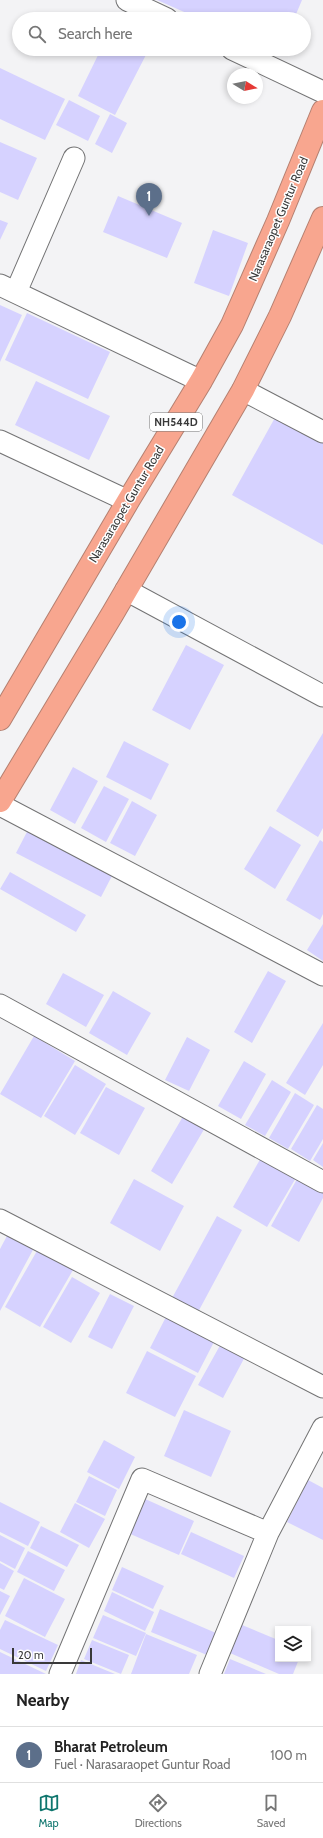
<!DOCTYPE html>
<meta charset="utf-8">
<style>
body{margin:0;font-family:Cabin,sans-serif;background:#f2f2f2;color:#222}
.controls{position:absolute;right:12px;bottom:12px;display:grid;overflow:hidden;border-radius:0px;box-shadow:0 2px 6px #0003}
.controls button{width:36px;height:36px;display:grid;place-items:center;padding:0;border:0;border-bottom:1px solid #e0e0e0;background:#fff;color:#222;font:20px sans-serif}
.compass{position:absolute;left:227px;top:68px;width:36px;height:36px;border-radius:50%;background:#fff;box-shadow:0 2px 6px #0003;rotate:100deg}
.scale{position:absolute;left:12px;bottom:10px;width:80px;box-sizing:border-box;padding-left:4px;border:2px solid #393939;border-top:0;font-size:11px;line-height:14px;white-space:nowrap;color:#393939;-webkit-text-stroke:3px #fff;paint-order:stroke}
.you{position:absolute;left:179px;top:622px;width:14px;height:14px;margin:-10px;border:3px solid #fff;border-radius:50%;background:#1a73e8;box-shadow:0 0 0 6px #1a73e833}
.badge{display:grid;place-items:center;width:26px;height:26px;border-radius:50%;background:#0f766e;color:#fff;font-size:13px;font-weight:700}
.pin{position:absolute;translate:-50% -33px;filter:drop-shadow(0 1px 2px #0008)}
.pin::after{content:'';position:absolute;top:21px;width:14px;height:12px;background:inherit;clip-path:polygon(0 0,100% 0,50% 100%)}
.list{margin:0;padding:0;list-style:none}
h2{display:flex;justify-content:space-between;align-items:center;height:52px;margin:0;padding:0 16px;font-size:17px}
h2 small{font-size:13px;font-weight:400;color:#767676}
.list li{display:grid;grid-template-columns:26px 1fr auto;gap:12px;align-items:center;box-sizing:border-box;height:56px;padding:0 16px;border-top:1px solid #e0e0e0}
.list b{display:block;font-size:15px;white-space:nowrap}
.list p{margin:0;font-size:13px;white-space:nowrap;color:#767676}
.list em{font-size:13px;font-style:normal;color:#767676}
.icon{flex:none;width:22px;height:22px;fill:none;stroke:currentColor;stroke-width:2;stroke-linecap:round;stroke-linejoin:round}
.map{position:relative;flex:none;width:323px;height:1674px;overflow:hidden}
.search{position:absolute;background:#fff;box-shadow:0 2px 6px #0003;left:12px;right:12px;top:12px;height:44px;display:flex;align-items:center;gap:10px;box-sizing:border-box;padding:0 14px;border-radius:22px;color:#767676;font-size:15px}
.sheet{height:108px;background:#fff}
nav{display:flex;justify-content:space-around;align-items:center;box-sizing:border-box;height:56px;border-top:1px solid #e0e0e0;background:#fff;font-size:11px;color:#767676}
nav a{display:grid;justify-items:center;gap:2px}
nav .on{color:#0f766e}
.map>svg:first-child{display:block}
.building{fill:#d6d2ff}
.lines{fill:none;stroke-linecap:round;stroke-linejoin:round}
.street-casing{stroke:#737374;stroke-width:23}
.highway-casing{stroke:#b58071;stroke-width:24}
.street{stroke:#fff;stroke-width:21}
.highway{stroke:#f8a68f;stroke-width:22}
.labels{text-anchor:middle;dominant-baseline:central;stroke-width:3;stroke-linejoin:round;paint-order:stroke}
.shield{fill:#fff;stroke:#747474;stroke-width:1}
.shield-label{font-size:11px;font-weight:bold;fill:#393939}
.street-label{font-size:12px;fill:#393939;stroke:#fff}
</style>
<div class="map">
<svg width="323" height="1674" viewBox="0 0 323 1674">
<rect width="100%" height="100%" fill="#f3f3f5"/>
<path class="building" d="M157,0h145l-8,19h-94z
M101,49h48l-34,66 -37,-19z
M0,68l65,31 -20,41 -45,-21z
M69,100l31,16 -12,25 -32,-16z
M110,114l17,9 -15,30 -17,-9z
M0,142l37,16 -19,42 -18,-8z
M118,196l64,27 -15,35 -64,-26z
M0,220l8,3 -8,17z
M213,230l35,13 -19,53 -35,-13z
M0,305l22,10 -22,47z
M27,313l83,39 -22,47 -83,-39z
M36,381l74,35 -21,44 -74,-35z
M277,414l46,25v106l-91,-50z
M186,645l38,20 -34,65 -38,-20z
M323,733v95l-5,9 -42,-26z
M124,741l45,23 -18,36 -45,-23z
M73,767l25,14 -23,43 -25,-14z
M104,786l25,13 -23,43 -25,-14z
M132,801l25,14 -22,41 -25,-13z
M270,826l31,19 -26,44 -31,-20z
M29,828l85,44 -13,25 -85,-44z
M320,840l3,2v72l-3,6 -34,-20z
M10,872l76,43 -10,17 -76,-43z
M323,924v37l-16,-11z
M268,971l18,10 -34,62 -18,-11z
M63,973l41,22 -18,32 -40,-23z
M113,991l38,22 -24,42 -38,-22z
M323,1023v42l-18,30 -19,-12z
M34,1036l41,25 -34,57 -41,-24z
M187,1037l23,13 -21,41 -24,-11z
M244,1061l22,13 -25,45 -23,-13z
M75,1065l31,19 -31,51 -31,-19z
M272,1080l19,12 -26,44 -20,-11z
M106,1087l39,21 -26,47 -39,-22z
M295,1093l19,12 -26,44 -19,-11z
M317,1105l6,4v30l-13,22 -19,-12z
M185,1113l21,13 -34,58 -21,-13z
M323,1143v24l-10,-7z
M262,1156l35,20 -30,51 -34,-20z
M134,1179l50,27 -24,45 -50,-28z
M297,1179l26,14v5l-24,44 -28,-16z
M217,1216l25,14 -45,84 -26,-14z
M8,1234l26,14 -34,63v-62z
M38,1249l35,21 -33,57 -35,-20z
M72,1277l28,16 -29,50 -28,-16z
M110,1294l24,12 -22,43 -24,-12z
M168,1313l48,25 -18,35 -48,-25z
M223,1340l24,13 -24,45 -25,-13z
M147,1351l49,25 -21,41 -49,-24z
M184,1410l47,21 -20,46 -47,-21z
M104,1440l31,17 -16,32 -32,-17z
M89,1476l28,14 -12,26 -29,-14z
M308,1480l15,8v52l-36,-18z
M143,1498l51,23 -15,34 -51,-22z
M0,1502l40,20 -12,24 -28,-14z
M75,1503l30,16 -16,29 -29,-16z
M41,1526l38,19 -12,22 -37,-19z
M191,1532l53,24 -10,22 -53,-24z
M0,1535l25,13 -10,21 -15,-8z
M28,1551l37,19 -11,21 -37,-19z
M0,1563l14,8 -10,19 -4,-2z
M122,1567l42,19 -11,23 -41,-19z
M24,1578l41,21 -20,38 -40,-21z
M0,1591l10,5 -10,19z
M112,1592l42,20 -9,19 -41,-20z
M160,1609l56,24 -9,22 -56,-23z
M103,1615l43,18 -10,23 -43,-18z
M5,1620l53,25 -12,26 -46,-22v-19z
M242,1625l36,15v19h21l-6,15h-14l-49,-21z
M146,1634l51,21 -8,19h-58z
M92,1640l37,15 -8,19 -37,-15z
M0,1652l46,22h-46z
M230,1659l36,15h-42z
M81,1660l34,14h-39z"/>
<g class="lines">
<defs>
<path id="street" d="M127,0l40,19
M232,49l91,43
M0,285l201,96
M16,292l58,-134
M243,390l80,42
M0,441l128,60
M126,590l197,106
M0,805l323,170
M0,1005l323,177
M0,1220l323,167
M60,1674l82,-195 126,54
M210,1674l58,-141 55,-105"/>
<path id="highway" d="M0,719l128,-218 73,-120 31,-56 46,-104 45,-110
M0,801l113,-188 130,-223 37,-74 43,-98"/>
</defs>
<use href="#street" class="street-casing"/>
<use href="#highway" class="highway-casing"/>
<use href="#street" class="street"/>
<use href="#highway" class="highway"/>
</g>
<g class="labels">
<rect class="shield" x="150" y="413" width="52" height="18" rx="3"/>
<g class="shield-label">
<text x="176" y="422">NH544D</text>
</g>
<g class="street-label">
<text transform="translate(278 219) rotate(-67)">Narasaraopet Guntur Road</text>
<text transform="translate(126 504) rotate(-59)">Narasaraopet Guntur Road</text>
</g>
</g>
</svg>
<div class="controls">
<button><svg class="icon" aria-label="layers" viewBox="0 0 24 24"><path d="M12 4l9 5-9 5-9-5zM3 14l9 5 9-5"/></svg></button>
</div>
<svg class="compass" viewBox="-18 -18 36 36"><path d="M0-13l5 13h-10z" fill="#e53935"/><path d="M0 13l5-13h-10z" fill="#767676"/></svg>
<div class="scale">20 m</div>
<div class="you"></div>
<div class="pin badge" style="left:149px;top:216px;background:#5c6f8a">1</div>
<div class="search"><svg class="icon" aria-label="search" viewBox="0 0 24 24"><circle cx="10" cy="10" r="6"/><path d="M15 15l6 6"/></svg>Search here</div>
</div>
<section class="sheet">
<h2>Nearby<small></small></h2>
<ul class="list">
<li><span class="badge" style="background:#5c6f8a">1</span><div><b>Bharat Petroleum</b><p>Fuel · Narasaraopet Guntur Road</p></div><em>100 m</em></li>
</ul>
</section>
<nav>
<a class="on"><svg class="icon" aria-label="map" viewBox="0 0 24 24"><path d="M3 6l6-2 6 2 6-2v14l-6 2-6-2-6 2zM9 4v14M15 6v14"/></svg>Map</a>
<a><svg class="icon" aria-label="directions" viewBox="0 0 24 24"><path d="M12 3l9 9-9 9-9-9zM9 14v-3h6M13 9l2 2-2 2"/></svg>Directions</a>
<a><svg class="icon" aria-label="saved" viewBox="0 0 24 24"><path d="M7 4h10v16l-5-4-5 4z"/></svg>Saved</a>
</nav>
